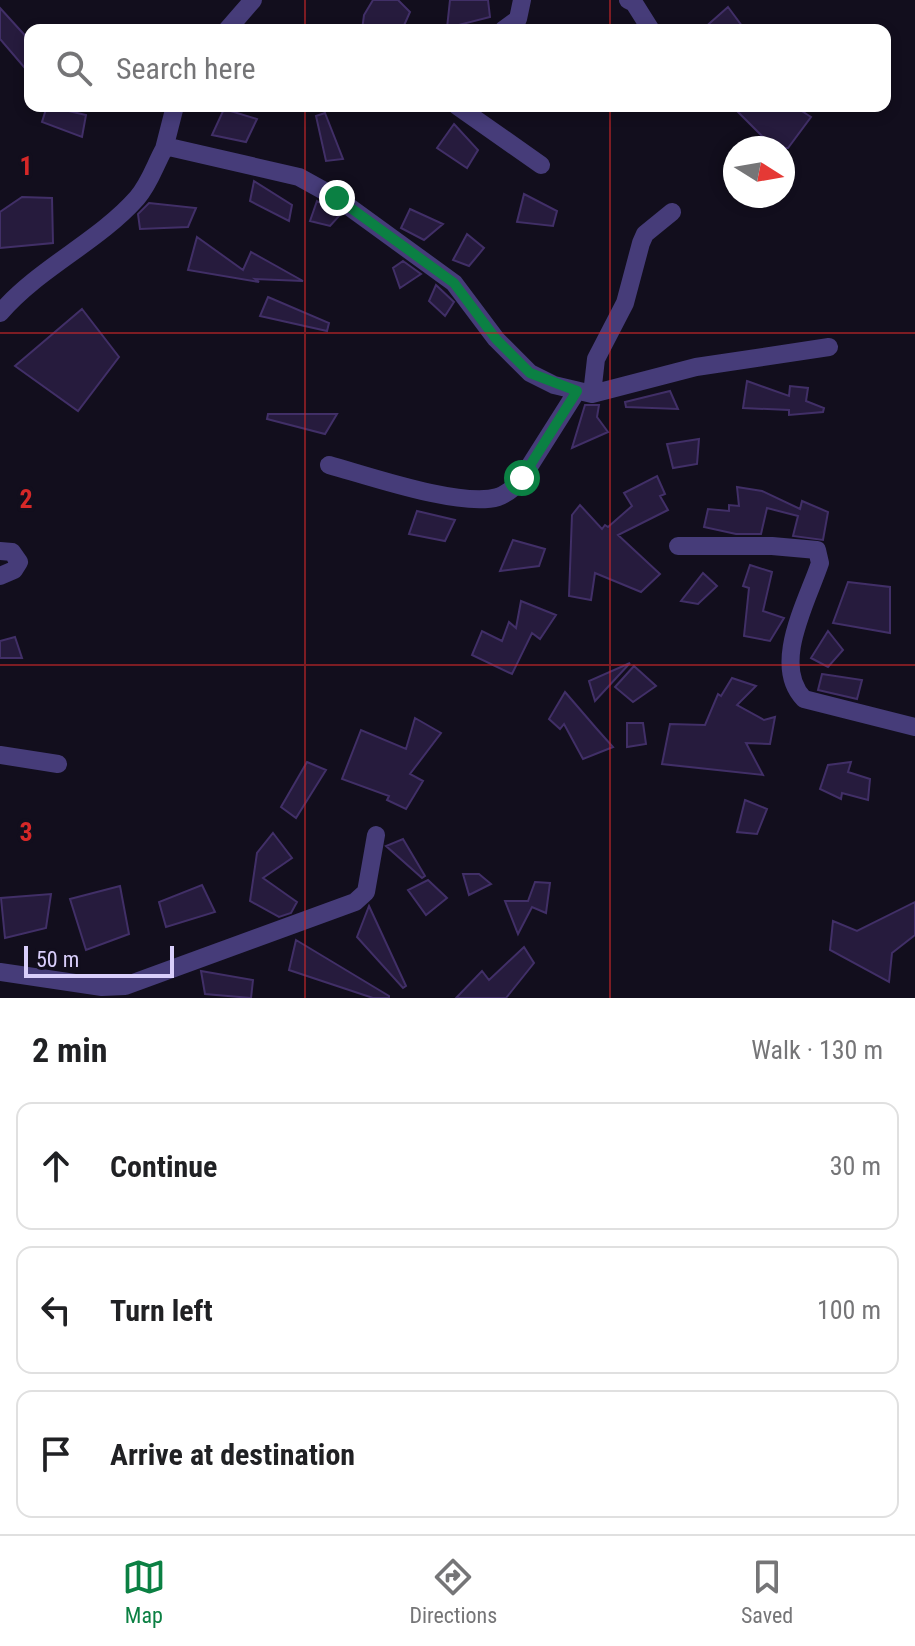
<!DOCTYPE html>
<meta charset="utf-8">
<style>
body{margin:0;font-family:"Roboto Condensed",sans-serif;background:#f2f2f2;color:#202124}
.compass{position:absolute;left:723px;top:136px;width:72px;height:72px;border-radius:50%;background:#fff;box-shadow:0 4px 12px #0003;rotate:101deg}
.scale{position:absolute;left:24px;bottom:20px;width:150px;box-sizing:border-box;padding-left:8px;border:4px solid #d9cefb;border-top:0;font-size:22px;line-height:28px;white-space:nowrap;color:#d9cefb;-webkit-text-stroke:6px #120e1d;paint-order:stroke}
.stop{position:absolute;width:24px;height:24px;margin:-18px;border:6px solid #0b8043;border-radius:50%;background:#fff}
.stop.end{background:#0b8043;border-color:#fff;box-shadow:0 2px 8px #0008}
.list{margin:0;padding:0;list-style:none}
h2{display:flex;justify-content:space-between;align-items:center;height:104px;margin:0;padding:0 32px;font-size:34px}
h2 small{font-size:26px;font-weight:400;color:#757577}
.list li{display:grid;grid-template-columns:52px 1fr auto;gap:24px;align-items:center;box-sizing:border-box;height:128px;margin:0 16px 16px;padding:0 16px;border:2px solid #e0e0e0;border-radius:16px}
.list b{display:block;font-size:30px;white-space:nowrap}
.list em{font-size:26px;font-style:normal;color:#757577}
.icon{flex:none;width:44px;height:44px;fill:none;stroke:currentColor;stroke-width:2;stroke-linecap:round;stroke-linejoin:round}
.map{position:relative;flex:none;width:915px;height:998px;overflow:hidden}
.search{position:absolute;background:#fff;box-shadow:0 4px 12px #0003;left:24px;right:24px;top:24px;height:88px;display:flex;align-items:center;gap:20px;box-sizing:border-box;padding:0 28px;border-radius:16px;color:#757577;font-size:30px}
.sheet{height:536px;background:#fff}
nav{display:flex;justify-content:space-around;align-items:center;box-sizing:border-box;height:112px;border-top:2px solid #e0e0e0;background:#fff;font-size:22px;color:#757577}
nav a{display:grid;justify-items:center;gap:4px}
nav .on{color:#0b8043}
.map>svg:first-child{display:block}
.building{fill:#261b3d;stroke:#412f67;stroke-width:2}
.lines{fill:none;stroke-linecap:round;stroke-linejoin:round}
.minor{stroke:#463c79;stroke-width:18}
.route{stroke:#0b8043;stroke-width:10}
.grid{fill:none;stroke:#d62828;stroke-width:2;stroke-opacity:0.55}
.grid-label{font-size:26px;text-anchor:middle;font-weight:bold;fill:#d62828;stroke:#120e1d;stroke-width:7;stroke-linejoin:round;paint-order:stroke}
</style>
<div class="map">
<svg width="915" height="998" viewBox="0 0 915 998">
<rect width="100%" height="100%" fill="#120e1d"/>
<path class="building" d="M373,0h25l12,12 -8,18h-40l2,-15z
M450,0h38l2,17 -43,11z
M728,7l17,23h-43z
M0,8l30,33v33l-30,-35z
M47,106l39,9 -4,22 -40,-15z
M732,106h62l17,11 -23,31h-14z
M224,109l33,10 -11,23 -34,-7z
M325,113l18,46 -17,2 -10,-45z
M454,124l24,26 -11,18 -30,-20z
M254,181l38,24 -3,16 -39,-20z
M524,194l33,17 -4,15 -36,-4z
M22,197l30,1 1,45 -53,5v-36z
M317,201l23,14 -10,11 -20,-5z
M149,203l47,5 -8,19 -48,2 -2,-15z
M410,209l33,15 -19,16 -23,-12z
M467,234l17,14 -15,18 -16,-6z
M197,237l46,33 8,-18 52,29 -48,-2 4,3 -71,-12z
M403,261l18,13 -21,14 -7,-20z
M436,285l18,17 -9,14 -16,-15z
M268,297l61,26 -2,8 -67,-15z
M82,309l37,48 -41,54 -63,-45z
M747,381l42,15 1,-10 18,2 -2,13 18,7 -1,4 -34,3v-5l-46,-2z
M670,391l8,18 -52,-2 -1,-5z
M585,405h14l-2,12 11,15 -36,16z
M268,414h69l-12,20 -58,-15z
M699,439l-2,25 -24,4 -6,-24z
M657,476l8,18 -5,2 8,14 -50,25 42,39 -19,18 -46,-19 -4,27 -22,-4 3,-81 8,-10 22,24 3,-4 3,2 24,-21 -8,-13z
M737,487l25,4 38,18 2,-8 26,11 -5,28 -30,-4 5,-20 -31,-8 -6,26h-25l-32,-7 4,-18 21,2v-6l10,1z
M417,511l38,9 -10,21 -36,-7z
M513,540l32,9 -6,17 -39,5z
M750,565l22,7 -9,39 21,7 -14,23 -26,-5 5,-48 -6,-2z
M703,573l14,13 -19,18 -17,-3z
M848,582l42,5v46l-57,-10z
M521,601l35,14 -16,24 -8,-6 -20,41 -40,-19 10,-24 20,10 7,-19 7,6z
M828,631l15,19 -15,17 -17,-9z
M15,637l7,21h-22v-17z
M630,663l-35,38 -6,-20z
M634,666l22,20 -23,16 -18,-15z
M822,674l40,6 -5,19 -39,-9z
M732,678l24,8 -19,19 27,15 11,-3 -5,27 -24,-1 17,32 -101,-11 8,-40 35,1 13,-31 3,2z
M565,692l31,36 17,19 -30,12 -19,-35 -4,5 -11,-10z
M415,718l26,15 -31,41 13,7 -17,28 -19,-9 2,-4 -47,-17 19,-49 45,19z
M627,723h16l3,21 -19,3z
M307,762l19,8 -30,48 -15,-11z
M851,762l-3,10 22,7 -2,21 -26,-7 -1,6 -21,-10 8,-24z
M745,800l22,9 -10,25 -20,-2z
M273,833l19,25 -29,20 34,24 -6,11 -12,4 -29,-16 7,-48z
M403,839l22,37 -3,2 -36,-32z
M463,874h16l12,10 -22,11z
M428,880l19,18 -21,17 -18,-25z
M535,882l15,1 -4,30 -14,-6 -14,27 -13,-33h23z
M202,885l13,27 -49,15 -7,-25z
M120,886l9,48 -43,16 -16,-51z
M51,894l-5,34 -41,10 -4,-40z
M915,902v33l-23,18 -3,29 -59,-32 3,-29 24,10z
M369,906l37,80 -3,2 -46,-51z
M296,940l93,56v2h-16l-84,-28z
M524,947l10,16 -28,35h-50l26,-27 7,9z
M201,971l52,9 -2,18 -46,-4z"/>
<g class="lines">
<path class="minor" d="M628,0l6,3 17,27
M227,30l26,-30
M503,30l15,-11 4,-19
M457,106l84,59
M164,149l11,-43
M0,313c40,-46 98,-71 137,-115 13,-15 18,-33 27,-49l5,-2 130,30 38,21 117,85 42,56 34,34 24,12 38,9 104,-27 133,-20
M592,394l4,-35 29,-56 16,-60 4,-9 27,-22
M329,465c40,11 132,43 169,32 11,-4 18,-11 24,-19l55,-87
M678,546h94l45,4 3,13c-13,39 -49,102 -16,136l111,28
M0,551l12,1 7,10 -5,8 -14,6
M0,755l58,9
M0,972l102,15 23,-1 230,-84 11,-10 10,-57"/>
</g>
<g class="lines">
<path class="route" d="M337,198l117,85 42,56 34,34 47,18 -55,87"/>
</g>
<path class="grid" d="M305,0v30M610,0v30M305,106v892M610,106v892M0,333h915M0,665h915"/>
<g class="grid-label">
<text x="26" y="175">1</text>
<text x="26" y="508">2</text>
<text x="26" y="841">3</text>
</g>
</svg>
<svg class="compass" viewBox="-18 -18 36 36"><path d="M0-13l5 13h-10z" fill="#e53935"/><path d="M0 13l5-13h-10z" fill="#757577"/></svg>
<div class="scale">50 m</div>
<div class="stop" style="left:522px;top:478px"></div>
<div class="stop end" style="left:337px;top:198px"></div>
<div class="search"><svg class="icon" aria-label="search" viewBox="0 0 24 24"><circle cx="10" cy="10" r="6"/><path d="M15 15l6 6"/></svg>Search here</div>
</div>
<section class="sheet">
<h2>2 min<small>Walk · 130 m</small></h2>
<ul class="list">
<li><svg class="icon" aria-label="ahead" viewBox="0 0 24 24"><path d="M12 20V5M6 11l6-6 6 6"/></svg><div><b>Continue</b></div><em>30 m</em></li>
<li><svg class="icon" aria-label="left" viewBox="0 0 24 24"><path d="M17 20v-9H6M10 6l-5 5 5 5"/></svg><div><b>Turn left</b></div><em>100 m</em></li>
<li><svg class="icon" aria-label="arrive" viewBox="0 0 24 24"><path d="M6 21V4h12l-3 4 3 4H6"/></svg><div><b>Arrive at destination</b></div></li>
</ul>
</section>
<nav>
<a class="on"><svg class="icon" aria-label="map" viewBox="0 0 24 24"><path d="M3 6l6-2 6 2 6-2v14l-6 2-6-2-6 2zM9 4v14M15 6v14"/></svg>Map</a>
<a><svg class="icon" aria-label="directions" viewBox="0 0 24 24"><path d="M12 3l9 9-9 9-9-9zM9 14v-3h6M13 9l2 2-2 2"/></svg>Directions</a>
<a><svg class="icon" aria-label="saved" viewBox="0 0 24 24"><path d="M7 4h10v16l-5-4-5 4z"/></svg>Saved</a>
</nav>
